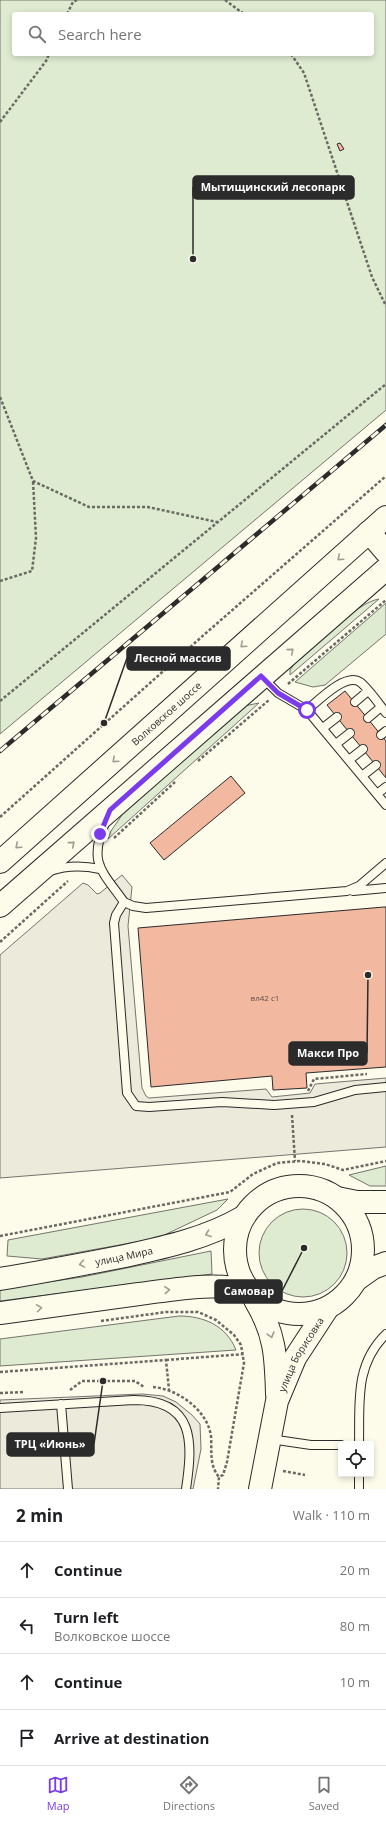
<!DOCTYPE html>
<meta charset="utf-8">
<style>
body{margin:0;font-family:"Open Sans",sans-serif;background:#f2f2f2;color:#202124}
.controls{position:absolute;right:12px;bottom:12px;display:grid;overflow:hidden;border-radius:4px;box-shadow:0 2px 6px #0003}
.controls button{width:36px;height:36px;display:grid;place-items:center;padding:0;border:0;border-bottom:1px solid #e0e0e0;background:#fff;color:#202124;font:20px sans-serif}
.stop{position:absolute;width:12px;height:12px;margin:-9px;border:3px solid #7c3aed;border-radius:50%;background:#fff}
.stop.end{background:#7c3aed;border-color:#fff;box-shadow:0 1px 4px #0008}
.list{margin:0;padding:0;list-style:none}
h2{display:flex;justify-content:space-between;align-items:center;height:52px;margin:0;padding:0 16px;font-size:17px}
h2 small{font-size:13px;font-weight:400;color:#757577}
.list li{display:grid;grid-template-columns:26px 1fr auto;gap:12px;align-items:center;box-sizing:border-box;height:56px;padding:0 16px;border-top:1px solid #e0e0e0}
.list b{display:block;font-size:15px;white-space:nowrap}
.list p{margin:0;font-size:13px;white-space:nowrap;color:#757577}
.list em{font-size:13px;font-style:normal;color:#757577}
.icon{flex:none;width:22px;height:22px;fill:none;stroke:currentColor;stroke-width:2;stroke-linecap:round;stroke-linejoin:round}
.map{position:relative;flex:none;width:386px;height:1489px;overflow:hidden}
.search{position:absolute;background:#fff;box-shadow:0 2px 6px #0003;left:12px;right:12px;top:12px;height:44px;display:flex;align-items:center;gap:10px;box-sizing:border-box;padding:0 14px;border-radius:4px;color:#757577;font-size:15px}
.sheet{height:276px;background:#fff}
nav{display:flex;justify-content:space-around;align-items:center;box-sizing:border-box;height:56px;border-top:1px solid #e0e0e0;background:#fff;font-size:11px;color:#757577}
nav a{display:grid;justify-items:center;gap:2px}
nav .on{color:#7c3aed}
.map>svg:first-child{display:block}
.green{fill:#deebd1;stroke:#74746e;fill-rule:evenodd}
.parking{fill:#eceadb;stroke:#74746e}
.building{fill:#f2b8a0;stroke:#2b2b2b}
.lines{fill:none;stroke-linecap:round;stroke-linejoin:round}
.lane-casing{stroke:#2b2b2b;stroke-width:10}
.secondary-casing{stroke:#2b2b2b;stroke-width:24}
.path{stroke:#6a6964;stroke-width:2.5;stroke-dasharray:3 2;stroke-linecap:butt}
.lane{stroke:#fdfbea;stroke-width:8}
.secondary{stroke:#fdfbea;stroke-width:22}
.rail-casing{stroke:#2b2b2b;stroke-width:4.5}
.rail{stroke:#fdfbea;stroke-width:3;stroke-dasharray:9;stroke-linecap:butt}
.oneway{stroke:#9e9d94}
.route{stroke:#7c3aed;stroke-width:5}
.labels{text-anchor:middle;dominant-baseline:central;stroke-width:3;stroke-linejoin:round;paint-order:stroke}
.number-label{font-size:8px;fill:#5d4e48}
.street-label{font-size:10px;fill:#2b2b2b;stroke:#fdfbea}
.leader{fill:none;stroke:#2b2b2b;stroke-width:1.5}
.callout-dot{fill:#2b2b2b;stroke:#fdfbea;stroke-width:1.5}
.callout{fill:#2b2b2b;stroke:#2b2b2b;stroke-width:1.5}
.callout-label{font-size:11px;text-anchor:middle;font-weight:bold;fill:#fff}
</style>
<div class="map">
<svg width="386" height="1489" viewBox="0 0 386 1489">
<rect width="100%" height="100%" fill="#fdfbea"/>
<path class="green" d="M0,0h386v410l-386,324zM14,14h358v40h-358z
M379,599l-89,76v-5l5,-7c18,-16 62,-61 84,-64z
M386,603v31l-61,51 -12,2 -18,-5z
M259,703l-151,136 3,-8 11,-16 118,-106 4,-3z
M386,1166v20h-16l-21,-11z
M228,1199l-11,11 -59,28 -116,21 -35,-3 1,-16z
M259 1253a44 44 0 1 1 88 0a44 44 0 1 1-88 0Z
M211,1251l1,23 -212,27v-12l82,-12z
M179,1316c24,0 47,9 57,34l-236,16v-27z"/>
<path class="parking" d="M122,875l10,12 -4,39 14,162 4,8 3,2 117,-9 6,8 38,-4 5,-9 71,-6v69l-386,31v-223l83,-72 5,2 9,9 3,-1z
M142,1394l21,2 13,6 16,13 8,9 1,25 -8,40h-193v-89z"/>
<path class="building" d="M340,143l4,6 -4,2 -3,-7z
M345,691l41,50v37l-59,-73z
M231,776l14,17 -81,67 -14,-17z
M384,907h2v160l-80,6 1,15 -34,2 -1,-14 -121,11 -13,-159z"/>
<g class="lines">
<defs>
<path id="lane" d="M263,678l15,15 29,17 79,95
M355,702l13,-11
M307,710c11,-9 39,-38 53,-28 8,6 19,22 26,31
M368,718l13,-11
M323,728l14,-11
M381,735l5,-4
M336,744l14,-11
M349,760l14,-11
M362,776l14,-11
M377,794l9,-7
M105,823c-17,40 -3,48 19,79
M386,863l-27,23 -12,5 -201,17 -13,-2 -9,-4 -8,13 -2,8 13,170 9,13 13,1 73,-5 52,3 40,-3 41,-12 31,-3
M50,871c17,-6 32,-6 50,-2
M353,891l33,-3
M61,1404l7,85
M0,1408l134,-8c61,0 59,42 52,89
M270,1439l41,6h30
M359,1444c1,-40 -5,-79 27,-110
M359,1489v-15"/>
<g id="secondary">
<path d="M369,532l17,20"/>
<path id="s1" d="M0,862l386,-345"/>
<path d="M0,906l386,-337"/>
<circle cx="299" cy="1250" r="64"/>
<path d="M337,1198l20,4h29"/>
<path id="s2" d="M0,1279c42,-7 84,-15 125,-23 41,-9 82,-18 118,-39"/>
<path d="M356,1280l17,-12 13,-5"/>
<path d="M255,1300c20,33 21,56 22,94"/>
<path d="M0,1313c46,-6 93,-13 139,-19 33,-4 77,-13 109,-3"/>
<path id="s3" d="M260,1489l17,-88 18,-43 32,-49"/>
</g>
</defs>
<use href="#lane" class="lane-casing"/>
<use href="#secondary" class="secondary-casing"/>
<path class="path" d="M225,0l19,14
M67,14l6,-12 4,-2
M291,54l13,19 68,204 14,29
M0,122l46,-61 3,-7
M0,397l33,84 56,26h59l69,15
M0,581l32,-10 4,-33 -3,-57
M288,684l98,-84
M0,701l386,-317
M198,761l71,-61
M0,817l206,-184 180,-157
M114,838l61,-56
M0,942l68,-61
M308,1091l6,-12 53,-5
M292,1115l3,46
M0,1236l230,-44 23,-18 24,-11 23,-2 25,3 18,6 43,-9
M101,1321l65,-9h32l18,8 18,15 7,10 3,18 -17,99 -4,13 -4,2 -1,12
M166,1360l78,-6
M0,1372l166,-12 3,30
M153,1387c24,2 54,22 58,49 1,15 -2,29 8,41
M70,1390l12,-9h53l9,6
M0,1393l25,-1
M283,1471l22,4"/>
<use href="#lane" class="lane"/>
<use href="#secondary" class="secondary"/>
<defs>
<path id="rail" d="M0,751l386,-326"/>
</defs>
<use href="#rail" class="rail-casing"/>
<use href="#rail" class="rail"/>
</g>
<defs><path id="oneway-chevron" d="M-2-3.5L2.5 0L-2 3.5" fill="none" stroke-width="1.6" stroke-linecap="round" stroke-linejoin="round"/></defs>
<g class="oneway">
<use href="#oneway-chevron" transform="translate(340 558) rotate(138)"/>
<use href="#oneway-chevron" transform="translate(243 645) rotate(138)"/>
<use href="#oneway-chevron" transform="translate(291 651) rotate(-41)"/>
<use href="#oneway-chevron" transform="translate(115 760) rotate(138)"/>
<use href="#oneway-chevron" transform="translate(72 844) rotate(-40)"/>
<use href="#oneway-chevron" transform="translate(18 846) rotate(138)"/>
<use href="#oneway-chevron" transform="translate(208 1234) rotate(160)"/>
<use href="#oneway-chevron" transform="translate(82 1264) rotate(170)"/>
<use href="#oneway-chevron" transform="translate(167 1290) rotate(-5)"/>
<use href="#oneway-chevron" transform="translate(39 1308) rotate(-8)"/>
<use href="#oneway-chevron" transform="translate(271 1335) rotate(74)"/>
</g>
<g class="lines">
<path class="route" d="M100,834l10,-24 151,-134 17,17 29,17"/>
</g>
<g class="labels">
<g class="number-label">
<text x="265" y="997">вл42 с1</text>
</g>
<g class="street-label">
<text stroke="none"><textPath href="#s1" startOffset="223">Волковское шоссе</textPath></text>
<text stroke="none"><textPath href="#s2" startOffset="126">улица Мира</textPath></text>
<text stroke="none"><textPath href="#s3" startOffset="142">улица Борисовка</textPath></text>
</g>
</g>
<path class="leader" d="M193 259L193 187M104 723L127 658M368 975L367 1053M304 1248L282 1291M103 1381L94 1444"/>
<g class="callout-dot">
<circle cx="193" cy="259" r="4"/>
<circle cx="104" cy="723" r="4"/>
<circle cx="368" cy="975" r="4"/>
<circle cx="304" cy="1248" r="4"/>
<circle cx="103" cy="1381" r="4"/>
</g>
<g class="callout">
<rect x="193" y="176" width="161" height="23" rx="4"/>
<rect x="127" y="647" width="103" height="23" rx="4"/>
<rect x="289" y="1042" width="78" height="23" rx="4"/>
<rect x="215" y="1280" width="67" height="23" rx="4"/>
<rect x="7" y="1433" width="87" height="23" rx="4"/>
</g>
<g class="callout-label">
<text x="273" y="191">Мытищинский лесопарк</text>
<text x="178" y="662">Лесной массив</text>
<text x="328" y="1057">Макси Про</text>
<text x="249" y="1295">Самовар</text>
<text x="50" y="1448">ТРЦ «Июнь»</text>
</g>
</svg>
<div class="controls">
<button><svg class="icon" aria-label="locate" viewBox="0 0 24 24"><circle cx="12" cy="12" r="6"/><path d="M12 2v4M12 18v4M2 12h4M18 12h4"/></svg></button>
</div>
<div class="stop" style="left:307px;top:710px"></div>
<div class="stop end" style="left:100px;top:834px"></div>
<div class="search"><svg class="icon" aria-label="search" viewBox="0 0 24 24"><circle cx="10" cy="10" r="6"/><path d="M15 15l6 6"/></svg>Search here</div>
</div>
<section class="sheet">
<h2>2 min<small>Walk · 110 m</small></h2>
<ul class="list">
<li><svg class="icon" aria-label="ahead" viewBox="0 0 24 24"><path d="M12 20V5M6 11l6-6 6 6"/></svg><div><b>Continue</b></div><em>20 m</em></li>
<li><svg class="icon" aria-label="left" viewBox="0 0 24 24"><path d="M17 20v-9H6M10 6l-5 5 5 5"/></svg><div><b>Turn left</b><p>Волковское шоссе</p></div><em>80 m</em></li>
<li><svg class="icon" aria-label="ahead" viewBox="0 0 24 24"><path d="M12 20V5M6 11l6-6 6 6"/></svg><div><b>Continue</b></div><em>10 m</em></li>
<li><svg class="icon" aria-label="arrive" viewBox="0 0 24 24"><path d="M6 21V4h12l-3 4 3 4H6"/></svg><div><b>Arrive at destination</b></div></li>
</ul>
</section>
<nav>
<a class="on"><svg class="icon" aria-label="map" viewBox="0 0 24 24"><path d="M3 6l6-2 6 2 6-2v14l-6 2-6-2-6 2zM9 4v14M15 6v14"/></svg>Map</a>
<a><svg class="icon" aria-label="directions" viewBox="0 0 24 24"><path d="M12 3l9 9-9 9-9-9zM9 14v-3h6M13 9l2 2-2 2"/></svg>Directions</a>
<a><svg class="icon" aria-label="saved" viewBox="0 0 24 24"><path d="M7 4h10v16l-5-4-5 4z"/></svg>Saved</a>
</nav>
